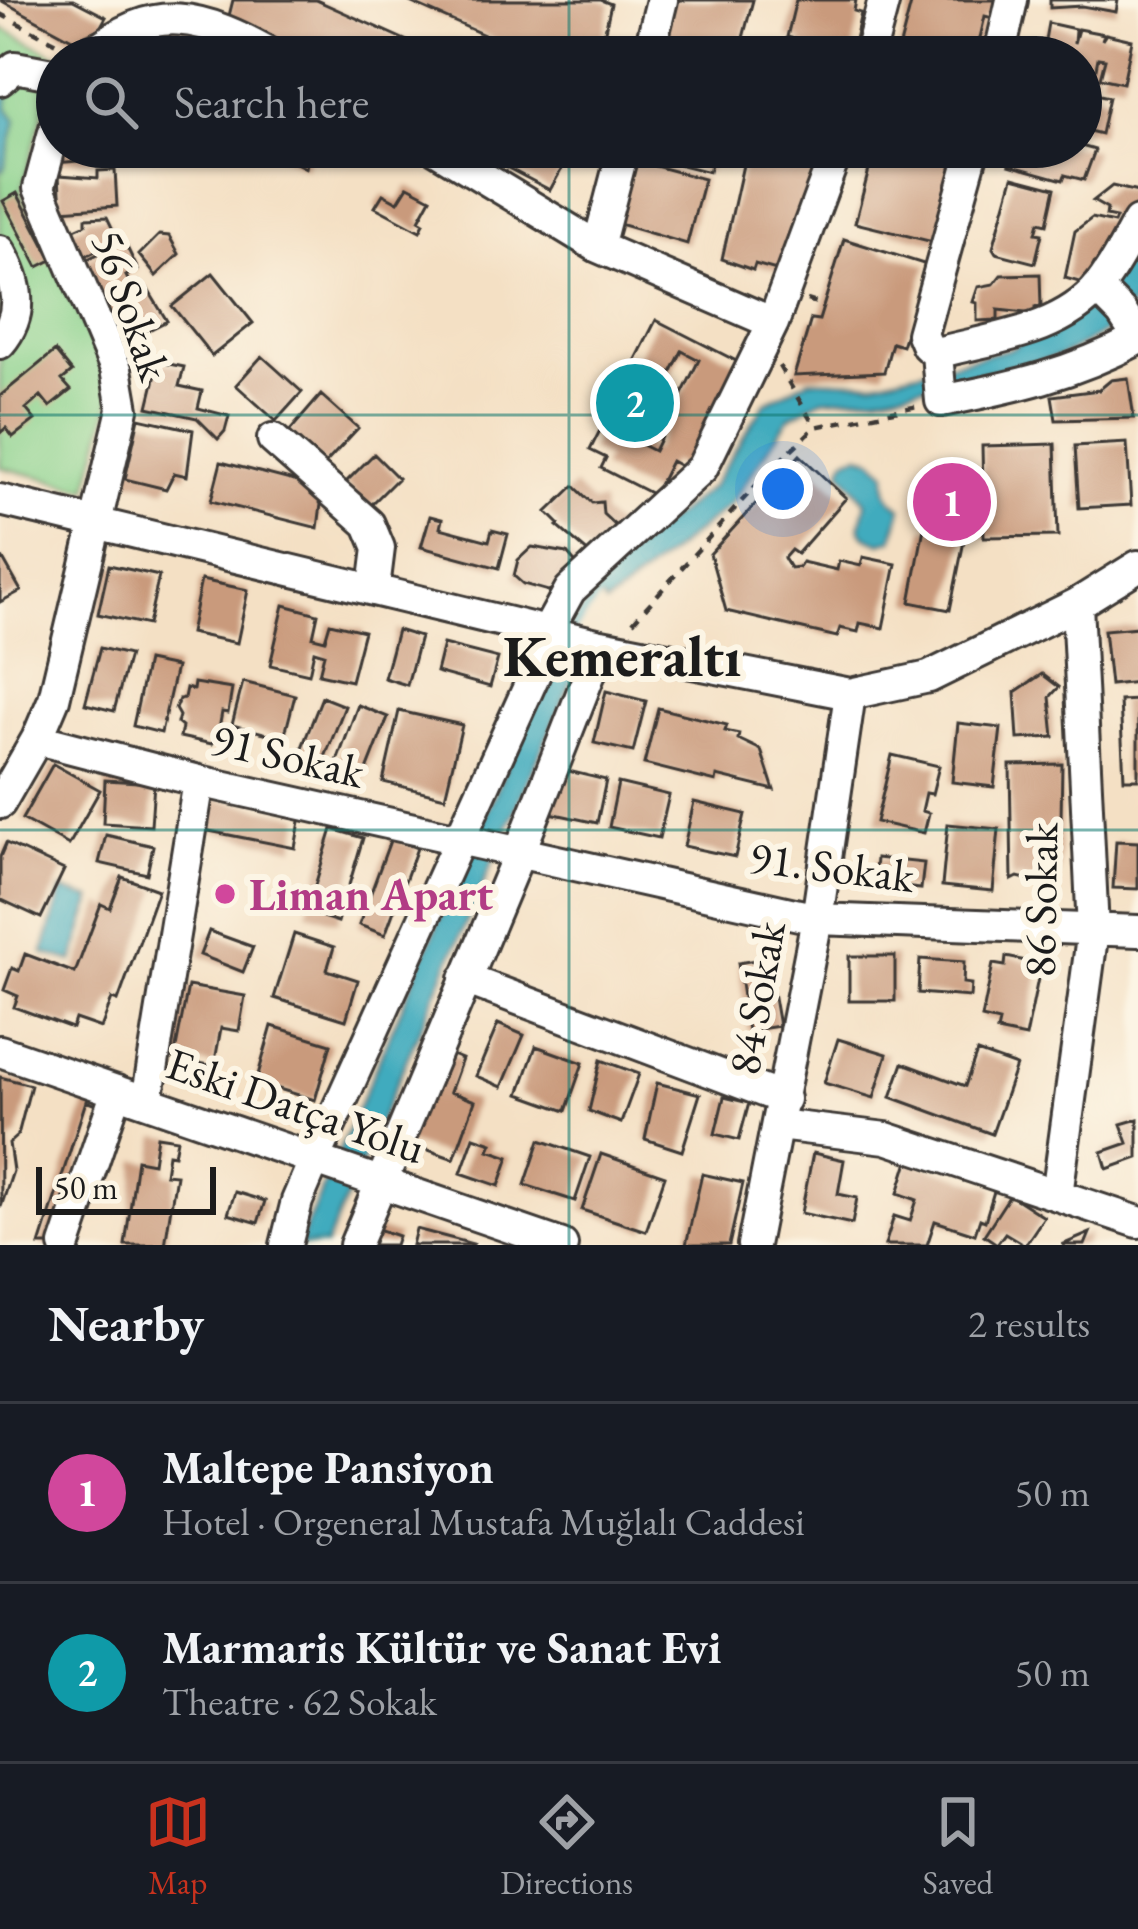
<!DOCTYPE html>
<meta charset="utf-8">
<style>
body{margin:0;font-family:"EB Garamond",serif;background:#20242c;color:#f1f3f6}
.scale{position:absolute;left:36px;bottom:30px;width:180px;box-sizing:border-box;padding-left:12px;border:6px solid #1c1c1c;border-top:0;font-size:33px;line-height:42px;white-space:nowrap;color:#1c1c1c;-webkit-text-stroke:9px #fcf5e5;paint-order:stroke}
.you{position:absolute;left:783px;top:489px;width:42px;height:42px;margin:-30px;border:9px solid #fff;border-radius:50%;background:#1a73e8;box-shadow:0 0 0 18px #1a73e833}
.badge{display:grid;place-items:center;width:78px;height:78px;border-radius:50%;background:#c8321e;color:#fff;font-size:39px;font-weight:700}
.pin{position:absolute;translate:-50% -50%;border:6px solid #fff;box-shadow:0 3px 12px #0006}
.list{margin:0;padding:0;list-style:none}
h2{display:flex;justify-content:space-between;align-items:center;height:156px;margin:0;padding:0 48px;font-size:51px}
h2 small{font-size:39px;font-weight:400;color:#9ea1a6}
.list li{display:grid;grid-template-columns:78px 1fr auto;gap:36px;align-items:center;box-sizing:border-box;height:180px;padding:0 48px;border-top:3px solid #363941}
.list b{display:block;font-size:45px;white-space:nowrap}
.list p{margin:0;font-size:39px;white-space:nowrap;color:#9ea1a6}
.list em{font-size:39px;font-style:normal;color:#9ea1a6}
.icon{flex:none;width:66px;height:66px;fill:none;stroke:currentColor;stroke-width:2;stroke-linecap:round;stroke-linejoin:round}
.map{position:relative;flex:none;width:1138px;height:1245px;overflow:hidden}
.search{position:absolute;background:#171b24;box-shadow:0 3px 9px #0004;left:36px;right:36px;top:36px;height:132px;display:flex;align-items:center;gap:30px;box-sizing:border-box;padding:0 42px;border-radius:66px;color:#9ea1a6;font-size:45px}
.sheet{height:516px;background:#171b24}
nav{display:flex;justify-content:space-around;align-items:center;box-sizing:border-box;height:168px;border-top:3px solid #363941;background:#171b24;font-size:33px;color:#9ea1a6}
nav a{display:grid;justify-items:center;gap:6px}
nav .on{color:#c8321e}
.map>svg:first-child{display:block}
.green{fill:#89d18c;stroke:#527654;stroke-width:3}
.water{fill:#3fabbe;stroke:#2e646d;stroke-width:3}
.lines{fill:none;stroke-linecap:round;stroke-linejoin:round}
.stream{stroke:#3fabbe;stroke-width:8}
.building{fill:#c99a7c;fill-rule:evenodd}
.minor-casing{stroke:#3c3935;stroke-width:36}
.path{stroke:#3c3935;stroke-width:4.5;stroke-dasharray:9 9;stroke-linecap:butt}
.minor{stroke:#fff;stroke-width:30}
.grid{fill:none;stroke:#0f766e;stroke-width:3;stroke-opacity:0.55}
.hotel-dot{fill:#d1479c;stroke:#fcf5e5;stroke-width:4.5}
.labels{text-anchor:middle;dominant-baseline:central;stroke-width:12;stroke-linejoin:round;paint-order:stroke}
.street-label{font-size:45px;fill:#1c1c1c;stroke:#fcf5e5}
.hotel-label{font-size:45px;font-weight:bold;fill:#b23c85;stroke:#fcf5e5;text-anchor:start}
.district-label{font-size:57px;font-weight:bold;fill:#1c1c1c;stroke:#fcf5e5}
</style>
<div class="map">
<svg width="1138" height="1245" viewBox="0 0 1138 1245">
<rect width="100%" height="100%" fill="#fcf5e5"/>
<filter id="ink" filterUnits="userSpaceOnUse"><feTurbulence type="fractalNoise" baseFrequency=".00833" numOctaves="2"/><feDisplacementMap in="SourceGraphic" scale="24" xChannelSelector="R" yChannelSelector="G"/><feConvolveMatrix kernelMatrix="1 2 1 2 8 2 1 2 1" color-interpolation-filters="sRGB"/></filter>
<filter id="wash" filterUnits="userSpaceOnUse"><feTurbulence type="fractalNoise" baseFrequency=".004" numOctaves="4" result="noise"/><feDisplacementMap in="SourceGraphic" scale="48" xChannelSelector="R" yChannelSelector="G"/><feGaussianBlur stdDeviation="2.7" result="paint"/><feColorMatrix in="noise" values="0 0 0 0 0 0 0 0 0 0 0 0 0 0 0 0 0 1.4 0 .05"/><feComposite in="paint" operator="in"/></filter>
<g filter="url(#wash)">
<rect width="100%" height="100%" fill="#f4e0c4"/>
<path class="green" d="M0,27l59,30 -38,135 93,196 -26,101 -88,-22z"/>
<path class="water" d="M11,84l4,7 -6,5 -2,12 9,12 -12,49 -4,2v-82z
M1138,244c0,14 0,36 -1,50 -9,30 -51,50 -77,62l-180,39 -58,4 -32,18 -59,87 -125,101 -18,-20 124,-99 53,-83 45,-24 63,3 140,-34z
M860,454l14,5 13,13c-2,17 0,25 15,36l-9,31 -12,4 -16,-7 -5,-7 6,-27 -25,-32 5,-12z
M549,669l25,6 -248,570h-28z
M62,890l30,9 -19,63 -30,-9z"/>
<g class="lines">
<path class="stream" d="M571,631l30,-40
M555,676l11,-31"/>
</g>
<g id="blocks">
<path class="building" d="M0,0h73l33,17 -6,11 -26,12z
M233,0h83l127,57h-145l-70,-37z
M405,0h196l10,4 -12,53h-65z
M668,0h85l-15,57h-84z
M796,0h60l-2,11 7,2 -10,44h-53l4,-16 -15,-4z
M912,0h90l-5,19 -12,-3 -8,35 18,6h-98z
M1050,0h68l-2,12 -34,-6 -32,2z
M1048,23l27,6 -1,14 4,-14 26,5 -2,6 4,-6 26,6 -9,43 -23,-5 5,-19 -7,-1 -4,21 -13,-3v-19l-17,-3 -22,3z
M1081,91l28,6 -8,37 -20,-5z
M1081,146l14,4 -11,30 -19,-5 -2,5 -54,-15 5,-18z
M57,147h40l6,2 1,10 -50,4z
M272,147l37,4 -3,17 -34,-17z
M468,147h106l-24,43z
M631,147h84l-6,25 -79,-20z
M747,147l36,4 1,-4h31l-3,12 12,4 -44,108 -25,-7 -2,6 -31,-11z
M875,147h91l-29,96 -82,-20z
M629,159l75,20 -17,65 -75,-22z
M115,170l2,36 -56,4 -2,-35 39,3v-7z
M1013,177l42,11 -8,36 -8,-2 -3,11 6,1 -7,29 -39,-10 -3,-5z
M408,186l23,12 -12,22 5,3 -4,8 -45,-24 8,-13 15,8z
M1112,186l26,6v16l-36,59 -8,-3 -8,20 -21,-6 10,-47 17,-13 22,5 2,-5 -10,-2 1,-7 -14,-8z
M17,193l35,67 -14,7 -35,-66z
M107,217l11,23 -37,18 -13,-26 18,-8v-6z
M159,235l10,1 10,18 -23,22 -17,-21z
M844,239l83,26 -25,81 -10,-3 -8,29 -90,4 17,-57 8,1z
M124,241l14,29 -12,6 5,10 7,-4 3,8 6,-2 20,33 -46,23 -39,-82z
M213,273l40,50 -41,33 -40,-50z
M1040,274l1,33h-6v7l-37,-4v10l-21,1v-18l-4,-1 5,-15 16,-3 7,-9z
M656,320l84,43 -54,106 -15,-8 -17,34 -53,-27 5,-10 -16,-8zM682,351l17,9 -45,91 -18,-9z
M55,351l17,21 -10,8 9,10 -21,17 -9,-11 -15,13 9,11 -22,17 -7,-9 -6,5v-37z
M262,356l40,36 -26,29 -40,-36z
M159,362l25,5 -5,19 23,5 -4,17 31,8 -4,15 -7,8 -21,-21 -49,-11z
M1128,378l6,40 -78,2 -4,-24 47,-6 12,-10z
M321,395l37,33 -34,37 -36,-32z
M139,418l54,12 -6,46 -13,-3 -8,16 -41,-10z
M1127,443l4,62 -52,3 -4,-62z
M1055,444l3,92 -74,1 -2,-91z
M374,454l24,24 -29,29 -24,-24z
M800,455l46,43 -49,56 -6,-4 -7,8 6,10 9,-1 3,-5 35,8 2,-9 22,5 2,-9 33,7 -13,64 -23,-5 -2,9 -18,-4 -3,9 -111,-26 -16,-57z
M221,462l104,27 2,16 -6,-1 -3,24 -107,-27z
M922,476l53,10 -5,30 -54,-9z
M574,486l18,17 10,-1 1,12 15,14 -27,27 -34,-29 2,-2 -12,-12z
M430,516l12,3 -2,9 49,13 3,-11 16,4 -9,34 -78,-21z
M924,528l41,8 -15,74 -40,-8z
M532,547l35,6 12,14 -12,15 -19,9 -25,-7 -9,-8 4,-16z
M3,559l18,32 -21,11v-41z
M109,565l50,11 -11,49 -50,-11z
M201,580l47,10 -11,53 -47,-10z
M284,605l34,9 -5,23 12,3 5,-17 34,8 -13,50 -32,-7 5,-20 -10,-3 -5,23 -39,-9z
M1138,627v55l-28,3 -6,-55z
M397,630l23,7 -13,48 -23,-7z
M443,644l55,14 -8,29 -54,-15z
M100,648l29,7 -15,56 -29,-7z
M147,661l29,6 -15,66 -28,-7z
M1042,674l17,13 -9,10 4,40 -36,2 -3,-47z
M243,682l52,13 -11,43 -52,-13z
M194,683l38,6 -4,24 -6,-1 -4,23 -6,9 -32,-7 2,-10 -5,-4 2,-7 -4,-7 4,-10 5,-1 2,-10 7,2z
M606,691l40,10 -13,51 -39,-9z
M322,697l23,9 -25,64 -23,-10z
M1138,700v79h-14l-4,-78z
M358,705l30,12 -24,61 -29,-11z
M658,708l69,17 -2,6 14,3 -1,5 23,11 13,40 -57,-14 -1,6 -72,-18z
M399,711l63,14 -17,72 -62,-15z
M958,723l43,5 -7,59 -42,-5z
M892,755l47,11 -7,28 -6,-1 -4,18 7,2 -5,20 -48,-11z
M53,764l47,26 -31,55 -47,-26z
M1062,764l-2,110 -14,10 -28,-7 -6,3 -2,-115z
M556,768l50,12 -9,43 -51,-11z
M105,780l49,3 -3,43 -48,-3z
M618,783l51,12 -10,43 -50,-11z
M210,798l91,18 -6,32 -91,-18z
M694,802l51,12 -10,43 -51,-11z
M948,824l51,5 -6,62 -51,-5z
M332,829l31,9 -25,84 -31,-10z
M106,835l47,11 -6,28 -48,-11z
M391,838l26,10 -32,87 -26,-10z
M1116,841l22,1v47l-25,-1z
M6,843l58,27 -23,48 -41,-19v-42z
M876,858l48,5 -3,26 -47,-5z
M122,877l36,13 -40,111 -6,-2 -11,29 -26,-9 -3,9 -58,-21 4,-11 -14,-6 8,-22 7,3 6,-17 50,19 26,-69 9,4z
M209,931l44,16 -10,25 -43,-17z
M294,934l40,13 -7,23 31,10 -12,40 -72,-22z
M849,956h46v45h-46z
M1006,957l35,7 -15,73 -29,-6 2,-9 -17,-4 11,-54 12,2z
M767,958l12,68 -31,5 -10,-68z
M920,959l44,3 -1,21 8,1 -1,13 -52,-4z
M188,986l57,10 -6,35 -18,-3 -7,38 -40,-8z
M498,1024l26,11 -22,52 -26,-11z
M272,1026l59,18 -16,56 -59,-18z
M838,1039l49,15 -13,44 -50,-15z
M536,1046l47,17 -17,48 -47,-17z
M437,1049l25,10 -12,33 25,9 -21,58 -51,-18z
M977,1052l39,14 -24,68 -101,-37 12,-34 62,23z
M601,1060l38,14 -18,49 -32,-12z
M0,1077l31,8 -13,50 -9,8 4,28 -12,36z
M657,1083l43,11 -18,57 -37,-12z
M724,1097l25,6 -10,37 -24,-6z
M86,1101l12,5 -44,139h-14z
M1138,1119v39l-31,11 -5,-17 26,-9 -7,-19z
M157,1136l20,3 -3,16 -6,-1 -3,20 11,1 -11,70h-40l12,-85 16,3z
M474,1137l18,6 -3,7 20,7 -10,29 -38,-13z
M540,1140l50,17 -15,44 -50,-16z
M813,1153l31,7 -6,34 19,4 -5,26 -51,-11z
M601,1154l64,22 -19,55 -64,-21z
M908,1161l87,27 -10,33 -5,-2 -5,15 -40,-13 -8,24h-42l9,-29 16,5 7,-21 -19,-7z
M702,1174l41,9 -14,62h-43z
M235,1192l30,9 -7,22 -30,-9z
M1010,1195l34,22 -19,28 -20,-12 -8,11 -13,-9z
M369,1226l29,10 -3,9h-33z
M416,1229l57,15 -1,1h-60z
M1090,1233l-5,12h-23z"/>
</g>
</g>
<g filter="url(#ink)">
<use href="#blocks" fill-opacity="0" stroke="#3c3935" stroke-width="3"/>
<g class="lines">
<defs>
<path id="minor" d="M88,57c65,-57 114,-43 189,0
M648,57l14,-57
M869,57l15,-57
M999,57l13,-57
M0,80l15,-13 37,7
M433,147l165,100 175,76
M974,147l-52,187 5,12 10,7c55,-15 124,-21 162,-67 16,-20 27,-43 39,-64
M598,247l26,-100
M0,251c18,32 25,62 0,92
M1097,288l25,25 16,25
M937,353l4,48c73,-14 131,-27 197,-62
M273,439l96,85 10,24 -5,40
M0,500l601,145 249,49 79,-17 148,-73 61,-38
M37,739l162,42 618,138 321,12
M0,803l37,-64 17,-40 69,-290 -7,-40 -77,-181 18,-67
M465,979l319,120
M0,1051l562,194
M147,1101l52,-320
M778,1125l108,13 252,84
M1057,1195l36,-265 -16,-326
M65,1245l52,-154
M286,1245l11,-44 18,-42 226,-499 7,-30 22,-40 132,-122 71,-145 65,-176
M355,1245l165,-394 81,-206
M753,1245l64,-326 33,-225"/>
</defs>
<use href="#minor" class="minor-casing"/>
<path class="path" d="M0,14l65,33
M807,300l17,5
M779,366l36,61
M633,622l135,-150 47,-45 103,-21"/>
<use href="#minor" class="minor"/>
</g>
</g>
<path class="grid" d="M569,0v57M569,147v1098M0,415h1138M0,830h1138"/>
<circle class="hotel-dot" cx="225" cy="894" r="12"/>
<g class="labels">
<g class="street-label">
<text transform="translate(132 305) rotate(71)">56 Sokak</text>
<text transform="translate(288 755) rotate(13)">91 Sokak</text>
<text transform="translate(832 866) rotate(7)">91. Sokak</text>
<text transform="translate(1040 900) rotate(-89)">86 Sokak</text>
<text transform="translate(756 998) rotate(-80)">84 Sokak</text>
<text transform="translate(296 1105) rotate(19)">Eski Datça Yolu</text>
</g>
<g class="hotel-label">
<text x="249" y="894">Liman Apart</text>
</g>
<g class="district-label">
<text x="622" y="656">Kemeraltı</text>
</g>
</g>
</svg>
<div class="scale">50 m</div>
<div class="you"></div>
<div class="pin badge" style="left:952px;top:502px;background:#d1479c">1</div>
<div class="pin badge" style="left:635px;top:403px;background:#0f9aa8">2</div>
<div class="search"><svg class="icon" aria-label="search" viewBox="0 0 24 24"><circle cx="10" cy="10" r="6"/><path d="M15 15l6 6"/></svg>Search here</div>
</div>
<section class="sheet">
<h2>Nearby<small>2 results</small></h2>
<ul class="list">
<li><span class="badge" style="background:#d1479c">1</span><div><b>Maltepe Pansiyon</b><p>Hotel · Orgeneral Mustafa Muğlalı Caddesi</p></div><em>50 m</em></li>
<li><span class="badge" style="background:#0f9aa8">2</span><div><b>Marmaris Kültür ve Sanat Evi</b><p>Theatre · 62 Sokak</p></div><em>50 m</em></li>
</ul>
</section>
<nav>
<a class="on"><svg class="icon" aria-label="map" viewBox="0 0 24 24"><path d="M3 6l6-2 6 2 6-2v14l-6 2-6-2-6 2zM9 4v14M15 6v14"/></svg>Map</a>
<a><svg class="icon" aria-label="directions" viewBox="0 0 24 24"><path d="M12 3l9 9-9 9-9-9zM9 14v-3h6M13 9l2 2-2 2"/></svg>Directions</a>
<a><svg class="icon" aria-label="saved" viewBox="0 0 24 24"><path d="M7 4h10v16l-5-4-5 4z"/></svg>Saved</a>
</nav>
